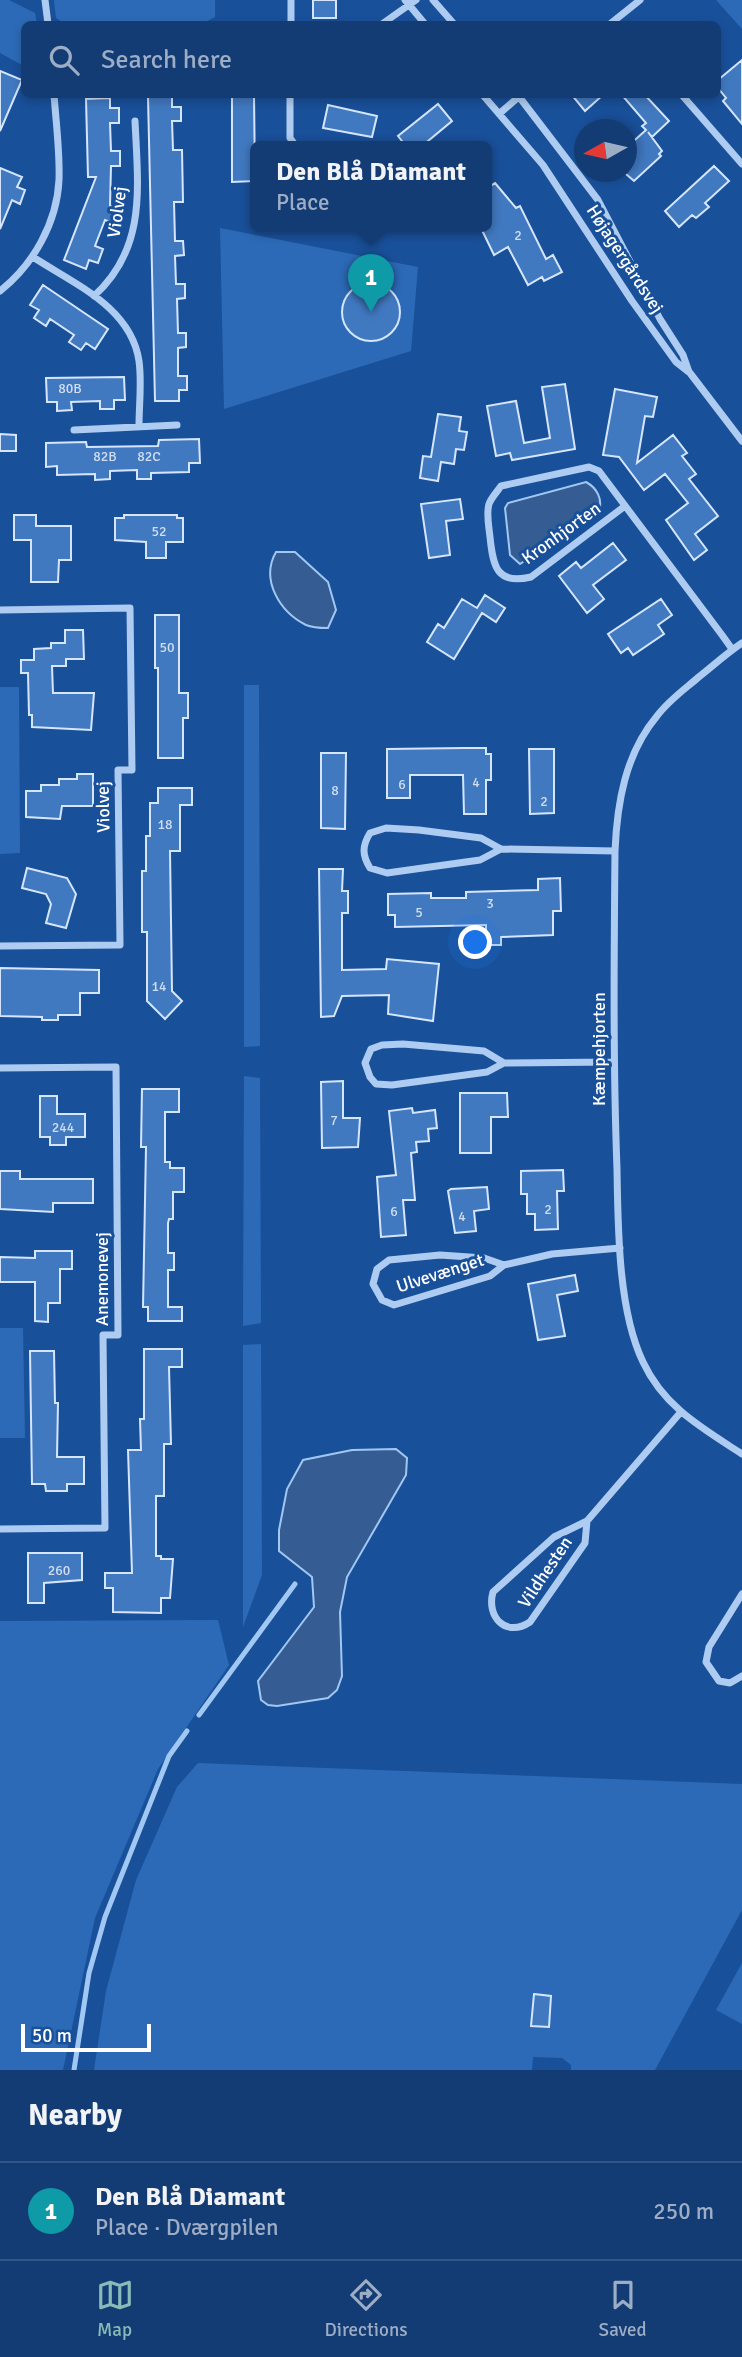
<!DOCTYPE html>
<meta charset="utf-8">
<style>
body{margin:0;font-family:Signika,sans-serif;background:#20477c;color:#f1f3f6}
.compass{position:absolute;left:574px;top:119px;width:63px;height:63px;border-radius:50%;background:#133c74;box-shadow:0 4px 10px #0003;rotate:262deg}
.scale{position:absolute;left:21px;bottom:18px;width:130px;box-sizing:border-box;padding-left:7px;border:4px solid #fff;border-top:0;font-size:19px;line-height:24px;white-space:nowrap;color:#fff;-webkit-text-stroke:5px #19509a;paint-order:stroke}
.you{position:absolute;left:476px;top:943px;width:24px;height:24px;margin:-18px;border:5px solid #fff;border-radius:50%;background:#1a73e8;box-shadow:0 0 0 10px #1a73e833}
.badge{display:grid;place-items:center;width:46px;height:46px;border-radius:50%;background:#8bbbb9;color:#fff;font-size:23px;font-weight:700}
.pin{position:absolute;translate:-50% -58px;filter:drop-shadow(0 2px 4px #0008)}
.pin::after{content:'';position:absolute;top:37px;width:24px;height:21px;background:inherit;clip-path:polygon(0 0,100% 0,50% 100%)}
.popup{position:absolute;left:250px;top:141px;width:242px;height:91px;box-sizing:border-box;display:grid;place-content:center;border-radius:10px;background:#133c74;filter:drop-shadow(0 2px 5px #0005);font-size:23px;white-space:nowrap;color:#9dadc5}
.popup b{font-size:26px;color:#f1f3f6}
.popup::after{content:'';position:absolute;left:50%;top:100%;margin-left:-14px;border:14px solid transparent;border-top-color:#133c74}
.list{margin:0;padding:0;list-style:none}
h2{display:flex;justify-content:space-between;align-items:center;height:91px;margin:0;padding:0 28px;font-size:30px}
h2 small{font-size:23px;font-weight:400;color:#9dadc5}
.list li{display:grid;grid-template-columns:46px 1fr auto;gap:21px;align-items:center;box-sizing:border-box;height:98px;padding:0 28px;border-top:2px solid #325686}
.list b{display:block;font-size:26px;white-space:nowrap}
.list p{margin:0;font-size:23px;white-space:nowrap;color:#9dadc5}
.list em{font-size:23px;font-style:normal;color:#9dadc5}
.icon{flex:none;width:38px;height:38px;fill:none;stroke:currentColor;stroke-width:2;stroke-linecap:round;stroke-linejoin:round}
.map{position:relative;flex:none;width:742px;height:2070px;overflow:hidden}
.search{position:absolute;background:#133c74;box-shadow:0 4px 10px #0003;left:21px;right:21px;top:21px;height:77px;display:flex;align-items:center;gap:18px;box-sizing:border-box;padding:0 24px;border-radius:10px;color:#9dadc5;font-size:26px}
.sheet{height:189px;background:#133c74}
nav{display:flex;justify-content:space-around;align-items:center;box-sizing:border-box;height:98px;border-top:2px solid #325686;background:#133c74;font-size:19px;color:#9dadc5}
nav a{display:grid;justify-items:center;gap:4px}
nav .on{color:#8bbbb9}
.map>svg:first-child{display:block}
.green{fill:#2c6ab7}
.water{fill:#355d93;stroke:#a1c7f3;stroke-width:2}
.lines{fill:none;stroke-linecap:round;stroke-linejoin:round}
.stream{stroke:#a1c7f3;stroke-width:5}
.building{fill:#4179c1;stroke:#d5e6fc;stroke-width:2}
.minor{stroke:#aeccf1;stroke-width:7}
.labels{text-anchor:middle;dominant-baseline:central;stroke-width:6;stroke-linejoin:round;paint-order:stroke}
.number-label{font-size:14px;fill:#d0def0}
.street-label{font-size:18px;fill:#fff;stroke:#19509a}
</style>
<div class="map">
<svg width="742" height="2070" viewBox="0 0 742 2070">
<rect width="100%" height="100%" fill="#19509a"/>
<path class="green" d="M0,0h9l26,13 2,11h-13v42l-24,-13z
M54,0h161v17l-13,7h-137l-9,-6z
M716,0h26v29z
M220,228l198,39 -7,84 -187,58z
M244,685h15l1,361 -16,1z
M0,687h19l1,166 -20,1z
M244,1076l16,2 1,245 -18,3z
M0,1328h23l2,110h-25z
M261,1344l1,231 -19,52v-282z
M218,1620l11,45 -71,104 -63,149 -32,152h-63v-449z
M198,1763l544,21v126l-87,160h-84v-5l-9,-7 -29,-1 -1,13h-438l12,-79 30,-111 41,-93z
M742,1963v61l-26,-14z"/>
<path class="water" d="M586,482c11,6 17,17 13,30l-79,52 -10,-9 -5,-47 3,-5z
M276,552h19l33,30 8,28 -8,18c-7,0 -15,0 -22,-3 -26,-13 -46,-45 -30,-73z
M396,1449l11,9 -1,17 -59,102 -7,35 2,64 -5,14 -9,8 -51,8 -9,-1 -7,-5 -3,-19 56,-74 -2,-30 -33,-26v-21l8,-41 16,-29 49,-10z"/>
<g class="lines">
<path class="stream" d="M199,1715l96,-131
M74,2070l15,-97 16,-56 64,-161 18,-25"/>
</g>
<path class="building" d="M313,0h23v18h-23z
M742,60v64l-19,-23 3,-3 -8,-10v-8z
M0,71l22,9 -22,51z
M232,94h22l1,87 -23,1z
M571,94h33l-19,17z
M621,94h23l25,27 -17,16 -4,-5 14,19 -3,3 2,2 -27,25 -8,-7v-26l20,-18 -4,-4 4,-3z
M172,96v11h9v14h-9l1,29h9l1,52h-9l1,39h8l1,14 -9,1 1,28h9v14l-8,1 1,34h8v14l-8,1v28h9v14h-8v11h-24l-7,-304z
M110,98v10h9v15h-9l1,28h9v15h-9l-1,40 8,3 -5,14 -8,-3 -10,26 8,3 -5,14 -9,-3 -3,9 -22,-9 32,-83h-8l-2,-78z
M438,104l14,17 -30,25h-16l-8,-10z
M328,105l49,11 -5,21 -49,-9z
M714,166l15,15 -24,22 4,4 -13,11 -4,-3 -13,12 -14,-16z
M0,168l22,9 -5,10 8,3 -5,14 -8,-4 -12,29z
M495,183l21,25 4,-2 26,53 7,-4 9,17 -18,9 -2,-4 -14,8 -20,-38 -14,8 -14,-29h6v-37z
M342 312a29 29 0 1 1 58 0a29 29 0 1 1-58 0Z
M43,285l65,44 -13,20 -9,-6 -5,7 -12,-8 5,-7 -24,-16 -4,7 -12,-8 5,-8 -9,-5z
M124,377l1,23h-11v9h-14v-8l-29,1 1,8 -15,1v-9h-10l-1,-24z
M565,384l10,65 -63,11 -2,-7 -14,3 -9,-50 29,-5 8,42 26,-5 -8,-51z
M615,389l42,8 -4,20 -8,-1 -8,47 36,-28 14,18 -5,3 14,18 -7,5 29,37 -23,18 12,16 -13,10 -28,-40 22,-17 -23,-29 -21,16 -25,-33 -16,-2z
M438,414l23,3 -2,14 8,1 -3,18 -8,-1 -2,15 -13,-2 -3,19 -18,-3 3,-22 8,1z
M0,434l16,1v16h-16z
M199,439l1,24h-11v9l-38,1v6h-14v-9l-27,1v8l-15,1v-6l-38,1v-9l-11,1v-24l40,-1 1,5 71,-1 1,-6z
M460,499l3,20 -17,2 4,34 -21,3 -8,-54z
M14,515h22v11h35v34h-12l-1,22h-27v-42h-17z
M124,515h53v3h6v24h-17v16h-20v-16l-31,-2v-22h9z
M613,543l13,17 -33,25 11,14 -17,14 -28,-37 17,-14 5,6z
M485,595l20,13 -9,14 -14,-9 -28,46 -27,-17 11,-18 6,4 18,-29 15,9z
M661,599l11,16 -14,10 6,9 -31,21 -5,-7 -7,5 -13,-19z
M155,615h24v78h9v25h-5v40h-25v-90h-3z
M65,630h18l1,29h-18v7h-14l1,27h41l-3,37 -59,-3v-12h-3l-1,-42h-7v-13h13v-11l17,-1v-5h14z
M464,748h22v6h5v26h-5v34h-22l-1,-39h-53v23h-23v-49z
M529,749h25v64l-24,1z
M321,753h25l-1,76 -24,-1z
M77,774h16v32h-31l-2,13 -34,-2v-26h15v-6h18v-6h18z
M158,788h34v17h-12v46h-10l2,140 10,10 -17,18 -18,-18v-69h-5v-61h4v-35h4v-33h8z
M27,868l40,10 9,16 -10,34 -20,-5 5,-19 -5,-10 -24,-6z
M319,869h24l-1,22h6v22h-6v57l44,-1 1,-10 52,5 -6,57 -45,-7 1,-19 -47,1 -8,20 -13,1z
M560,878l1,33h-8v24l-52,2v8h-15v-20l-91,2v-12h-7v-21l43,-1v5h35v-6l72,-2v-11z
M0,968l99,2v23h-19v22h-22v5h-16v-3l-42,-1z
M343,1081v37h17l-2,29 -36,1 -1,-66z
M142,1089h37v23h-14v50h5v6h14v24h-11v27h-4l-1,4v30h6v17h-6v37h14v14h-34v-14h-5l3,-160h-5z
M460,1093h47l1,24h-17v36h-31z
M40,1096h17v18h28v23h-19v8h-16v-8h-10z
M412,1108l1,5 22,-3 2,18 -9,1 1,12 -13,1 1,10 -6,1 4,47h-12l3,35 -25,2 -4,-60 19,-2 -7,-64z
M563,1170l1,21h-7l1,38 -23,1v-16h-8v-20h-6v-23z
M0,1171h20v8h73v24h-40v9l-53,-3z
M487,1187l2,22 -15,2 2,20 -21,2 -7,-42 3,-2z
M35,1251h37v18h-12v34h-12v19l-13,-1v-39h-35v-25l35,1z
M575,1275l3,16 -21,4 8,41 -27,4 -10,-56z
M144,1349h38v18h-13l2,77h-7v52h-8v60h5v3h12l-3,39h-9v15l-48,-1v-24h-8v-15h27l-4,-123h13l-1,-31h4z
M30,1351h24l1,52h3l-1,54h27v27h-17v7h-21l-1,-7h-13z
M28,1553h54v27l-38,3v20h-16z
M534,1994l17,2 -2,31 -18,-1z"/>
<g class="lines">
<path class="minor" d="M45,0l3,24
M291,0v24
M405,0l20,24
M433,0l21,24
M382,24l34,-24
M610,24l30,-24
M290,94v44l6,8
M482,94l61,71 89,136 44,61 14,11 52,68
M517,94l81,106 62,119 23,36 6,17
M681,94l61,70
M499,114l23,-20
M33,257c41,27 98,50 106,104 3,21 0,44 0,65
M0,291c33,-26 57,-68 59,-111 1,-28 -3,-57 -5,-86
M94,296c53,-48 44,-109 41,-175
M74,430l103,-5
M625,506l-94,71c-34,8 -38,-10 -41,-40 -1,-10 -4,-23 -1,-33 2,-6 8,-12 12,-18l88,-19 10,4 123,164 10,14
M0,610l130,-2 2,162h-14l2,175 -120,1
M742,643c-15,10 -28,22 -42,33 -15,13 -31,24 -43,40 -32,38 -40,88 -42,135 -1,107 -2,212 2,318 1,58 1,141 26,193 21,45 59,66 99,92
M501,849l-21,11 -93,13 -17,-5c-8,-13 -8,-22 0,-35l16,-5 33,2 62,8 20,11 114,2
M504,1063l-17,9 -95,13 -16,-1 -6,-7 -5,-14 6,-14 11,-4 21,-1 81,7 20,12 109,-1
M0,1068l116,-1 2,268h-15l2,193 -105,1
M504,1265l-14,11 -96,29 -12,-5 -9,-16 4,-15 12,-9 51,-5 44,3 20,7 48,-11 68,-6
M587,1521l-2,22 -55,79c-24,16 -44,-5 -37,-30l61,-55 33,-16 93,-108
M742,1594l-33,53 -3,15 13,19 11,2 12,-7"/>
</g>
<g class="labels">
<g class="number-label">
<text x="518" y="235">2</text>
<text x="70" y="388">80B</text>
<text x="105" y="456">82B</text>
<text x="149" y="456">82C</text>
<text x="159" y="531">52</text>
<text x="167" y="647">50</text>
<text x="476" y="782">4</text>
<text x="402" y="784">6</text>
<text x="335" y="790">8</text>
<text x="544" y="801">2</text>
<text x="165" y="824">18</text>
<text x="490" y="903">3</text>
<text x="419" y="912">5</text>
<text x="159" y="986">14</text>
<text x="334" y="1120">7</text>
<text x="63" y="1127">244</text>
<text x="548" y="1209">2</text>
<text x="394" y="1211">6</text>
<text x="462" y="1216">4</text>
<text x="59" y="1570">260</text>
</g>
<g class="street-label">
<text transform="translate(117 212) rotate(-82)">Violvej</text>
<text transform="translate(625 259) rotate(57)">Højagergårdsvej</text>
<text transform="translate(561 533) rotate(-36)">Kronhjorten</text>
<text transform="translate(103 807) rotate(-91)">Violvej</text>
<text transform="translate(599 1049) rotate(-90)">Kæmpehjorten</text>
<text transform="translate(440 1273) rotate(-18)">Ulvevænget</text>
<text transform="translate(102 1279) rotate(-90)">Anemonevej</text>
<text transform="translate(545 1572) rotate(-56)">Vildhesten</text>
</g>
</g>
</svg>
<svg class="compass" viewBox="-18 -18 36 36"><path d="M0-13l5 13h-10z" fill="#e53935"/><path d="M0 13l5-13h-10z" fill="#9dadc5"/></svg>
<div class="scale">50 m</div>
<div class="you"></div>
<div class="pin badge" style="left:371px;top:312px;background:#0f9aa8">1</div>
<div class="popup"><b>Den Blå Diamant</b>Place</div>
<div class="search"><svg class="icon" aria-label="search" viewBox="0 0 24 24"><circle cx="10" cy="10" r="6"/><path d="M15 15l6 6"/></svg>Search here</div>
</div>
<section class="sheet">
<h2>Nearby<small></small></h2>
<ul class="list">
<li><span class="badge" style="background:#0f9aa8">1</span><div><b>Den Blå Diamant</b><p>Place · Dværgpilen</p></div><em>250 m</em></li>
</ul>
</section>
<nav>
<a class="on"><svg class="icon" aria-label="map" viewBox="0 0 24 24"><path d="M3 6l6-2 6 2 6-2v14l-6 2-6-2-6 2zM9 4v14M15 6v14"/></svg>Map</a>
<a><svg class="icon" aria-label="directions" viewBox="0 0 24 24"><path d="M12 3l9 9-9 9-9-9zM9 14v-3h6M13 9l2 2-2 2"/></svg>Directions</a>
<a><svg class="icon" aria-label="saved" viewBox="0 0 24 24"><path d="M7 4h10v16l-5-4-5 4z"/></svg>Saved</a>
</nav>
